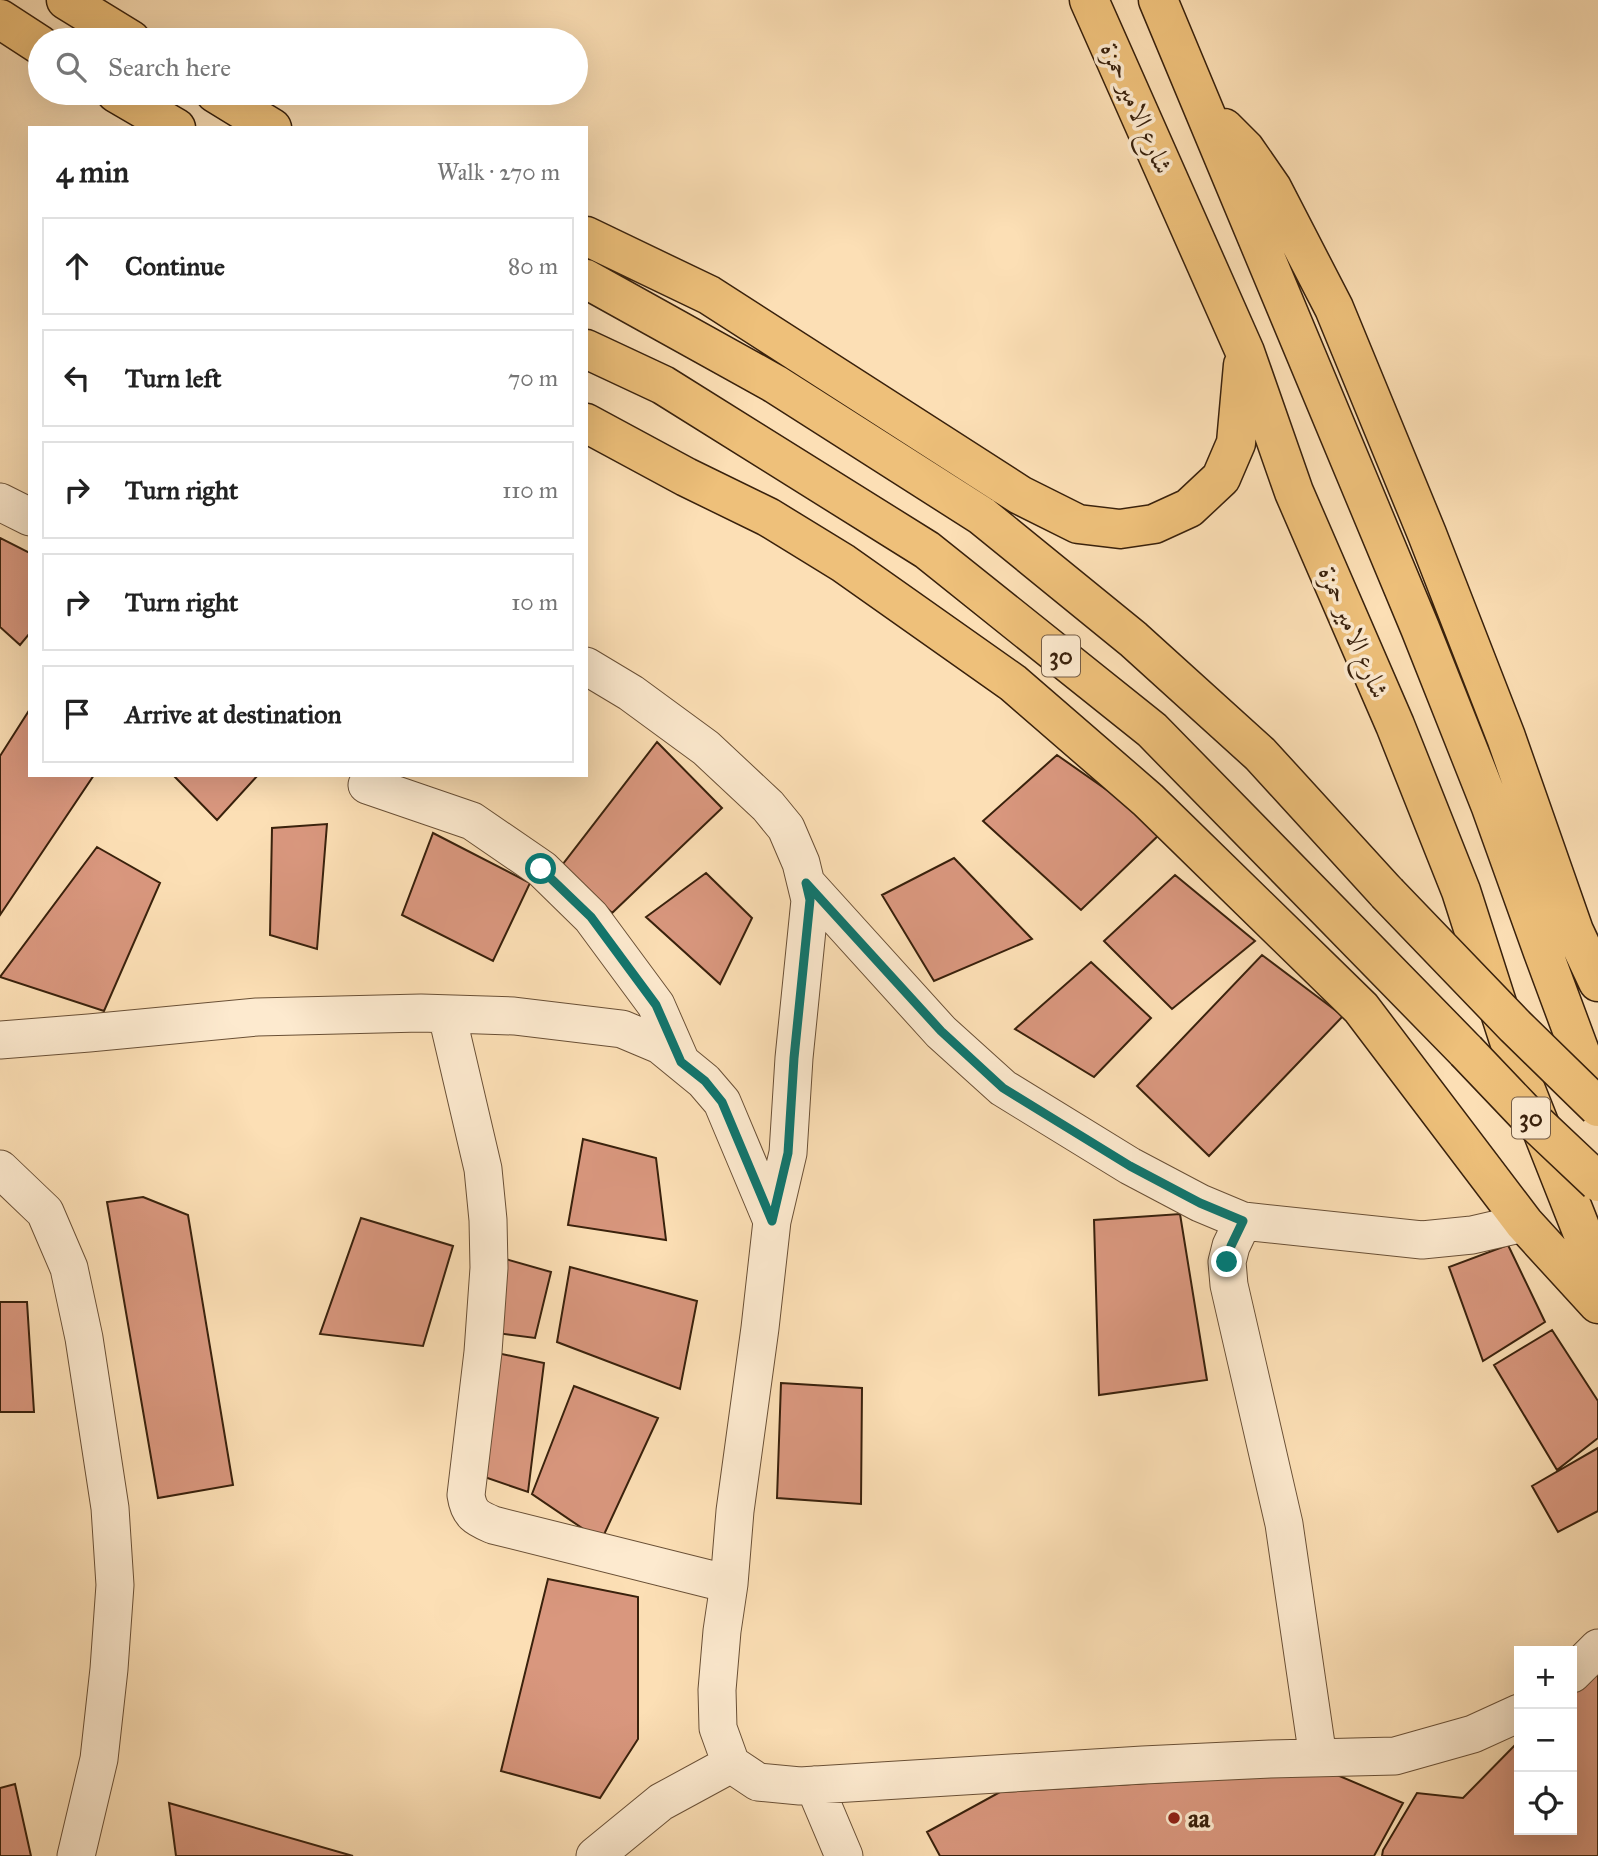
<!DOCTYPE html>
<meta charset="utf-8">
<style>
body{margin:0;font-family:"IM FELL Great Primer",Amiri,serif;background:#f2f2f2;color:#222}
.controls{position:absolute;right:21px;bottom:21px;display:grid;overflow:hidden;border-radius:0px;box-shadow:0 7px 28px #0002}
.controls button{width:63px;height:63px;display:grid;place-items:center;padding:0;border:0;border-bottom:2px solid #e0e0e0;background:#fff;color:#222;font:35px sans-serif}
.stop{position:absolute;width:21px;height:21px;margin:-16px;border:5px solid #0f766e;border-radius:50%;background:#fff}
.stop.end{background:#0f766e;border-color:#fff;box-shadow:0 2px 7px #0008}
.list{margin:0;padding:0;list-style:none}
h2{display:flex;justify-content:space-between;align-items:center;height:91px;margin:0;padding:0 28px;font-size:30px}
h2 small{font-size:23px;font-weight:400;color:#767676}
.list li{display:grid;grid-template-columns:46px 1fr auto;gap:21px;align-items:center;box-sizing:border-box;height:98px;margin:0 14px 14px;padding:0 14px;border:2px solid #e0e0e0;border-radius:0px}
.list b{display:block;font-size:26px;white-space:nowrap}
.list em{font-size:23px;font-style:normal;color:#767676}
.icon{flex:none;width:38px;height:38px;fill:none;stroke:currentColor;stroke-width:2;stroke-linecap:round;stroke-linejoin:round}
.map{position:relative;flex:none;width:1598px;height:1856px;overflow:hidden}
.search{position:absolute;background:#fff;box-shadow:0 7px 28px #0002;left:28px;top:28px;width:560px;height:77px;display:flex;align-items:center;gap:18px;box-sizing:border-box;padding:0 24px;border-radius:38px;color:#767676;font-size:26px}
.panel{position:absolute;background:#fff;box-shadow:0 7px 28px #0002;left:28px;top:126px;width:560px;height:651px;border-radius:0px}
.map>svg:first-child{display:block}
.building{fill:#d9977e;stroke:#39210c;stroke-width:2}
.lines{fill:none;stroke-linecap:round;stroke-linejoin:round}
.minor-casing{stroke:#6a5036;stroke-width:39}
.major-casing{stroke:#39210c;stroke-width:41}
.minor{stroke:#fdeacf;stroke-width:37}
.major{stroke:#eec07a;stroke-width:38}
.major-bridge-casing{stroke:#39210c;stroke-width:41;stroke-linecap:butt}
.major-bridge{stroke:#eec07a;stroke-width:38}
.route{stroke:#0f766e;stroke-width:9}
.poi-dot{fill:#8f2418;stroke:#fdeacf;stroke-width:2.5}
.labels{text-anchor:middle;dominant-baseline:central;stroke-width:7;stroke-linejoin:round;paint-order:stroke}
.shield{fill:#fdeacf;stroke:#745d46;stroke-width:2}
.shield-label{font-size:24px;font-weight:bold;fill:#39210c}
.street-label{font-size:26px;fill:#39210c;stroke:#fdeacf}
.poi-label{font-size:26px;font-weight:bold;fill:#39210c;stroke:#fdeacf;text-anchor:start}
</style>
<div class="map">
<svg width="1598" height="1856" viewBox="0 0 1598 1856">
<rect width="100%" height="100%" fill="#fcdfb5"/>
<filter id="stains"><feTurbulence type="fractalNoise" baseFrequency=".00286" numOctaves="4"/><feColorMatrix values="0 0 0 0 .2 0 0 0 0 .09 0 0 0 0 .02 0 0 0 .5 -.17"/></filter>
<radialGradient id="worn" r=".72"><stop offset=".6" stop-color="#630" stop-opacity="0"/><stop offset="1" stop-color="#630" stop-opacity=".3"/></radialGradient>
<path class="building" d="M0,538l30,15v80l-10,12 -20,-18z
M30,709v66h64l-94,140v-159z
M657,742l65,66 -110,105 -49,-49z
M1057,755l107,75 -83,80 -98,-89z
M173,775h85l-41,45z
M327,824l-10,125 -47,-14 2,-107z
M433,833l97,50 -37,78 -91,-46z
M97,847l63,36 -56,128 -104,-34z
M954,858l78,81 -98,42 -52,-86z
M706,873l46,45 -32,66 -74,-67z
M1175,875l80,66 -83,68 -68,-68z
M1262,955l81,61 -134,140 -72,-70z
M1091,962l60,56 -57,59 -79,-48z
M583,1139l73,19 10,82 -98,-15z
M143,1197l45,18 45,270 -75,13 -51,-296z
M1180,1214l27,166 -108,15 -5,-175z
M361,1218l92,28 -30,100 -103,-12z
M1508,1245l37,77 -62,39 -34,-94z
M495,1256l56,16 -16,66 -46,-6z
M570,1267l127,34 -17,88 -123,-47z
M0,1302h27l7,110h-34z
M1552,1330l46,71v37l-41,32 -63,-105z
M497,1353l47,10 -16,129 -55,-19z
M781,1383l81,5 -1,116 -84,-6z
M574,1386l84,32 -57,123 -69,-47z
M1598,1448v63l-40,21 -26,-46z
M548,1579l90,18v142l-38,59 -99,-27z
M1598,1660v196h-216l1,-6 34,-57 46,5 56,-57v89h53v-143z
M1330,1772l73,31 -29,53h-434l-13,-24 73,-40z
M15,1784l16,72h-31v-68z
M169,1803l184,53h-177z"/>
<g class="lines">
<defs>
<path id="minor" d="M0,502l30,15
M586,666l45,27 75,55 62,58 18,22 15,35 9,37 -16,158 -6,95 -16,68
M367,785l105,36 70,48 49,48 65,88 25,57
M806,883l135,149 62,56 127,78 70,37 43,18 179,19 50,-5 52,-12
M447,1015l36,154 5,51 1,48 -6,84 -17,143c3,20 11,23 27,30l236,59
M0,1040l89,-7 168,-16 164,-4 93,3 108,13 38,16 44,36 18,21 50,119 -12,107 -25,183 -6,73 -7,47 -5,59 1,38 13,36 27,18 42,4 343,-21 127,-6 125,-3 78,-22 46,-21
M0,1169l45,43 24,56 15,70 26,170 5,77 -6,84 -10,90 -23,97
M1243,1221l-12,25 -4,16 2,23 55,239 34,234
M1572,1674l26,-26
M814,1785l30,71
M595,1856l66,-54 70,-38"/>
<path id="major" d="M66,0l65,40
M1089,0l156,352 49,140 101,233 66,166 59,184 78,197
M1158,0l262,628 71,179 52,145 40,108 15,34
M0,19l40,26
M116,93l60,35
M215,93l57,35
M1224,128l21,21 27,39 62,120 93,226 79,203 68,194 24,51
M586,236l123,59 311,200 58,29 42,5 34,-5 35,-16 32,-30 15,-35 7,-78
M586,279l189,105 207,132 151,123 127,115 127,139
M586,349l77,36 264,165 225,180 314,321
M586,423l100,54 82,40 75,46 170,120 135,117 213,208 163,215 74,81"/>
</defs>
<use href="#minor" class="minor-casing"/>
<use href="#major" class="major-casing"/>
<use href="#minor" class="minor"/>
<use href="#major" class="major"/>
<defs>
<path id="major-bridge" d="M1387,893l128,133 83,81
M1466,1051l60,63 72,68"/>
</defs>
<use href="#major-bridge" class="major-bridge-casing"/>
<use href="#major-bridge" class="major-bridge"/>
</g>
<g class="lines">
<path class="route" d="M541,869l50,48 65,88 25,57 24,19 17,21 50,119 16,-68 6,-95 16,-158 -4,-17 135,148 62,57 127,78 70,37 43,18 -12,25 -4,16"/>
</g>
<circle class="poi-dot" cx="1174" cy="1818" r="7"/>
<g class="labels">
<g class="shield">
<rect x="1042" y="635.5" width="38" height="41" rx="5"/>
<rect x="1512" y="1097.5" width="38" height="41" rx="5"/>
</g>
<g class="shield-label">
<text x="1061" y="656">30</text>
<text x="1531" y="1118">30</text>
</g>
<g class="street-label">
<text transform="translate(1137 108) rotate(66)">شارع الامير حمزة</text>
<text transform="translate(1354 632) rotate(67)">شارع الامير حمزة</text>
</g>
<g class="poi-label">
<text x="1188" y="1818">aa</text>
</g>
</g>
<rect width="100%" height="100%" filter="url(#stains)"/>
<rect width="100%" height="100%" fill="url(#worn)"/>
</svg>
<div class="controls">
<button>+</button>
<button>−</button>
<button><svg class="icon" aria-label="locate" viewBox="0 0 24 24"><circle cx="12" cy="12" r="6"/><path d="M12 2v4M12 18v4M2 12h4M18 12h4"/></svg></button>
</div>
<div class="stop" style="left:541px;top:869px"></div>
<div class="stop end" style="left:1227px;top:1262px"></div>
<div class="search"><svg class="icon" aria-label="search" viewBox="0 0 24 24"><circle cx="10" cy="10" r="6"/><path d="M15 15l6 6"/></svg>Search here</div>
<section class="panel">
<h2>4 min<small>Walk · 270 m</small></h2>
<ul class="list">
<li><svg class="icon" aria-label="ahead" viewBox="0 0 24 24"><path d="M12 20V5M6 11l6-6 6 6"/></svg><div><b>Continue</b></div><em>80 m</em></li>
<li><svg class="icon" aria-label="left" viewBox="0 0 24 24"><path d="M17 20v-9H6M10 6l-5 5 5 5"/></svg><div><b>Turn left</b></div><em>70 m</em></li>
<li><svg class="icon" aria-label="right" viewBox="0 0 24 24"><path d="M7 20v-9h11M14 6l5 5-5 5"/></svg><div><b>Turn right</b></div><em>110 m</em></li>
<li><svg class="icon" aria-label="right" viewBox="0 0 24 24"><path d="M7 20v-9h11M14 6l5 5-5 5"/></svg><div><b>Turn right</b></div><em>10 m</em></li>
<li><svg class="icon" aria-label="arrive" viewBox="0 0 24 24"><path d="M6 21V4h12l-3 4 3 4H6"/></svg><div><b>Arrive at destination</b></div></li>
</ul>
</section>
</div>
